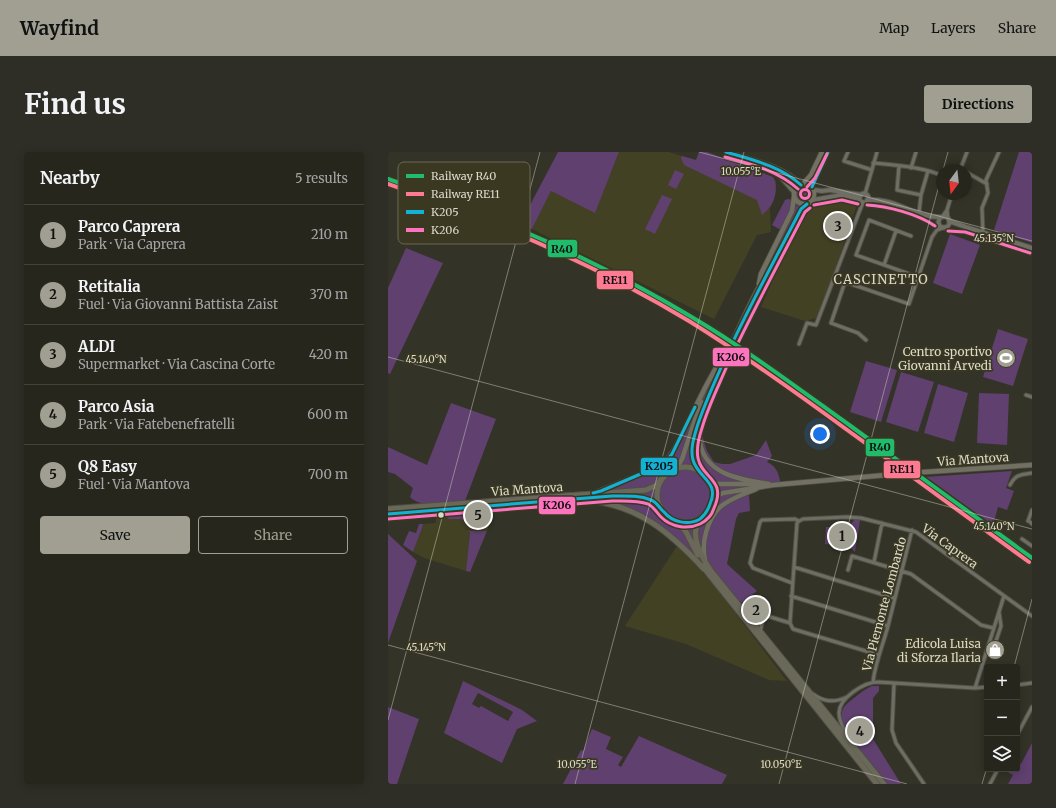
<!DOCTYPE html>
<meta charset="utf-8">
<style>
body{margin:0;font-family:Merriweather,serif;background:#2f2e26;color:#f1f3f6}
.controls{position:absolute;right:12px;bottom:12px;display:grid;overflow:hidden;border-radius:4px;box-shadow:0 2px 10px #0003}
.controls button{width:36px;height:36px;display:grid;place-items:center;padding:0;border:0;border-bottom:1px solid #43433b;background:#27261d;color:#f1f3f6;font:20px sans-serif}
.compass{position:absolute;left:548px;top:12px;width:36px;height:36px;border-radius:50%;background:#27261d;box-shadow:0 2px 10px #0003;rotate:195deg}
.you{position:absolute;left:432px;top:282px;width:14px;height:14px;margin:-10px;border:3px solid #fff;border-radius:50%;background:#1a73e8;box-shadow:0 0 0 6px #1a73e833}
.badge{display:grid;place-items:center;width:26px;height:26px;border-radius:50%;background:#a09f92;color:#111;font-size:13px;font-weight:700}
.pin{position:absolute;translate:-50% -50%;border:2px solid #fff;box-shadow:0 1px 4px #0006}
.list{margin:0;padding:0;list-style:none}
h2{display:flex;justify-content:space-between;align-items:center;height:52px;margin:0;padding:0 16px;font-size:17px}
h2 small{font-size:13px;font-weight:400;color:#a4a5a4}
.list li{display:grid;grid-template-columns:26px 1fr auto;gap:12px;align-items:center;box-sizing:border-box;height:60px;padding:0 16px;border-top:1px solid #43433b}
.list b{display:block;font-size:15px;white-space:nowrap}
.list p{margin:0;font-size:13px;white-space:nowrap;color:#a4a5a4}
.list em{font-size:13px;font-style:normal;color:#a4a5a4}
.actions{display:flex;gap:8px;padding:12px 16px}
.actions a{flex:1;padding:9px 0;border:1px solid #a09f92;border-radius:4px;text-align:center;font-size:14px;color:#a09f92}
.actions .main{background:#a09f92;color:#111}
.icon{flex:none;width:22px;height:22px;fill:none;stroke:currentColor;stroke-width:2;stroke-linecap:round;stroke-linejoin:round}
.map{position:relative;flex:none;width:644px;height:632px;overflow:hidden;border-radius:4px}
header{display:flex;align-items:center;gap:24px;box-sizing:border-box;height:56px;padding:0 20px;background:#a09f92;color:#111}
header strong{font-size:19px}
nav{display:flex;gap:22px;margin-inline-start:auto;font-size:14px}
.intro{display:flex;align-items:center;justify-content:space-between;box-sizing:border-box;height:96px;padding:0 24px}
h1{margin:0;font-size:28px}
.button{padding:10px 18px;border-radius:4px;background:#a09f92;color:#111;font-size:14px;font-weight:700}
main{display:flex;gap:24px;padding:0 24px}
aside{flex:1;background:#27261d;border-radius:4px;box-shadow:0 2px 10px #0003}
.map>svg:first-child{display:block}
.built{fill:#434124}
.green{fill:#5f406e;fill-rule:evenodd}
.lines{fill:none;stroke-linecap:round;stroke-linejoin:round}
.minor-casing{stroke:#504f44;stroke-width:5}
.tertiary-casing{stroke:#504f44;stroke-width:6}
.secondary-casing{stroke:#504f44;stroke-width:6}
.primary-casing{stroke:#504f44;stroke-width:7}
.minor{stroke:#6f6e65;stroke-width:3}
.tertiary{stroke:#6f6e65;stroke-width:4}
.secondary{stroke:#717063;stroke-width:4.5}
.primary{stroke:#6a6959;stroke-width:5}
.bus-1-casing{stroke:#3a3821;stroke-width:6}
.bus-2-casing{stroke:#3a3821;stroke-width:6}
.bus-1{stroke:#13b2d5;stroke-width:3}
.bus-2{stroke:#fc73be;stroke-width:3}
.rail-1-casing{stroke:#3a3821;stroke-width:7}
.rail-2-casing{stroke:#3a3821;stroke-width:7}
.rail-1{stroke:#20bc6c;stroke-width:4}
.rail-2{stroke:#fe7a93;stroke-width:4}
.ticks{fill:none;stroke:#dad9cb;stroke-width:1;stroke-opacity:0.45}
.bus-dot{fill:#dad9cb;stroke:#3a3821;stroke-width:1.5}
.labels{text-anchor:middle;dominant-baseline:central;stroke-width:3.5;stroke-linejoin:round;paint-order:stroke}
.poi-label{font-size:12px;fill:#dad9cb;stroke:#3a3821;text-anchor:end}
.street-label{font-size:12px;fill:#dad9cb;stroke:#3a3821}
.neighbourhood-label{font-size:13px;letter-spacing:1px;fill:#dad9cb;stroke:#3a3821}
.key{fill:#3a3821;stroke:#6a6854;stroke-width:1}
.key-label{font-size:11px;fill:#dad9cb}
.ticks-label{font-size:10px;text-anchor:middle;fill:#dad9cb;stroke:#3a3821;stroke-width:3.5;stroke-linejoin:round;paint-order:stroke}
.line-badge{stroke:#3a3821;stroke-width:1.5}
.pale-badge-label{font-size:11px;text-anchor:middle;font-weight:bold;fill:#111}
</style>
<header>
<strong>Wayfind</strong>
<nav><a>Map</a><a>Layers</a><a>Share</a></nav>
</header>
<div class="intro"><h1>Find us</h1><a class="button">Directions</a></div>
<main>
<aside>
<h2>Nearby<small>5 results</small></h2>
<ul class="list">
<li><span class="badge">1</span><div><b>Parco Caprera</b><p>Park · Via Caprera</p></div><em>210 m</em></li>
<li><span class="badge">2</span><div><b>Retitalia</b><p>Fuel · Via Giovanni Battista Zaist</p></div><em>370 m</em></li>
<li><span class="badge">3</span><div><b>ALDI</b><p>Supermarket · Via Cascina Corte</p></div><em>420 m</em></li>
<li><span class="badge">4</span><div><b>Parco Asia</b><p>Park · Via Fatebenefratelli</p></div><em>600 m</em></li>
<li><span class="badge">5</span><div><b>Q8 Easy</b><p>Fuel · Via Mantova</p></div><em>700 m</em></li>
</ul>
<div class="actions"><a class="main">Save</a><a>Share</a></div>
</aside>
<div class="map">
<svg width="644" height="632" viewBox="0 0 644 632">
<rect width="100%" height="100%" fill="#343327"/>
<path class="built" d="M231,0h49l28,8 3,-8h8l66,25 3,4v10l-6,17 1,24 -14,3 -43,84 -182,-90 19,-38 44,21z
M452,47l8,1 7,2 2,3 -27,79 -14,34 -11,3 -44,-14 42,-95 5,-3z
M108,355l-9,24 -17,1 -4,39 -42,-13 -11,-6 10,-28 13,-1 -1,-11z
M289,394l34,35 76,100 -18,-1 -83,-36 -61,-18z"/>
<path class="green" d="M170,0h61l-24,61 -44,-22 -19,38 -12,-5z
M311,0h8l66,25c5,8 3,24 -4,31 -2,3 -5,5 -7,7l-5,-15 -73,-35 -3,-7 1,-2 14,4z
M631,0h13v91l-38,-13z
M287,18l9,4 -8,15 -8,-4z
M408 42a8 8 0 1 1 16 0a8 8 0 1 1-16 0Z
M274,43l10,4 -17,35 -10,-5z
M400,47l4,1 -2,11 -8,17 -3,1 -7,-4 13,-25z
M408,53l4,2 -25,49 -11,18z
M562,82l30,11 -18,49 -29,-11z
M18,96l37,15 -53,111 -2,-1v-85z
M610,177l30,10 -15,47 -30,-9z
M478,209l31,9 -16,52 -31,-10z
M513,220l33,10 -16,50 -32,-10z
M550,232l30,9 -14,49 -30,-9z
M317,238l3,2 -5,35v12l4,12 7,11 8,2h8l26,-9 10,-15 6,16 -5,6c11,5 12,13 14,24l-17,3 -15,5 1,17 -11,2 -3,6 -9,45 30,27 -16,12 -68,-68 -51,-29 -26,-3 -22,-1 -109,8v12l-4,-3h-12l-2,-2 1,-6 17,-1 -1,-9c-14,1 -44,8 -54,-4l3,-9 -18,-14 -7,-2v-25l39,18 24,-62 45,16 -31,82 88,-8 39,-2 9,-2 60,-26 13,-18z
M591,241l30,1 -2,51 -30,-2z
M624,319l-6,17 8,3 -7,19 -9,-3 -5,18 -68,-48z
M466,368h6l-5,32 -5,-5 -25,-3 1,-17h23z
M31,372h4l-1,4 -9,24 -10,-7 6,-14 7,2z
M78,379h21l-17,41 -4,-1 4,-39z
M0,382l29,27 -29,82z
M75,529l59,29 15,11 -20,8 -15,34 -58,-30zM90,541l35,19 -5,9 -27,-15 -2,2 -7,-4z
M484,534h7v5l-6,7v41l28,45h-14c-11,-14 -49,-55 -45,-72 1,-6 7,-10 12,-14 6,-5 11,-9 18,-12z
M0,555l31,12 -22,65h-9z
M204,577l19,8 -5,12 17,8 -5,8 3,2 18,-31 88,39 -5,9h-159l18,-34 2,1z
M644,591v41h-24l5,-9 -11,-6h15v-7l4,2z"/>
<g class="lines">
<defs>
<path id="minor" d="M460,0l-4,9 28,9
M485,11c19,2 53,4 69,13
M511,14l-2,24 24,5
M523,16l5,-16
M572,18l7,-18
M578,20l21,12
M477,42l12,-42
M559,58l1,9
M531,61l2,-18 7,-24
M554,65l5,-7 5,-16
M549,78l6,-2
M595,81l-1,-25 6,-15 -2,-13 13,-28
M523,84l-42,-16 -13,35 62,22
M496,113l12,-34
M478,188l-8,-7 -27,-10 14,-41 64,22 23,-67 5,-7 2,-6
M411,192l8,-21 9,2 47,-123
M638,243l6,2
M622,333c6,-11 10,-10 22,-12
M640,369l4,-11
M642,370l2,2
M634,387l10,7
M486,410l8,-39
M406,415l100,31
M460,418l4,-14 59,18 70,51 12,3
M404,431l-39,-15 -3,-5 10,-41 2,-2 33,-1 4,2
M403,444l97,30
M402,471l7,-100 2,-2 4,-2 44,-2 14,1 55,14 116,84
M372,480l4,-17 26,8 3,6 86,26
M601,492l7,-3 5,-15 -2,-14
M485,530c2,-19 10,-37 15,-56 8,-32 16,-64 24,-96
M506,532l-2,46 4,13 28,41
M629,533l15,-2
M587,536l29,-92
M425,542c11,8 21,9 34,3
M629,583l15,-28
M460,585c-4,-8 -9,-15 -9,-24 0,-15 25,-31 39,-31l97,6 12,-1
M602,632l8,-15"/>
<path id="tertiary" d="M338,0c23,7 58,14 75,33
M375,13l16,10 15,17
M426,38l8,1 8,-1 31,5
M471.5 46a4.5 4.5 0 1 1 9 0a4.5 4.5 0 1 1-9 0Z
M425,48l29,-5 17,4
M479,48c26,-3 49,18 74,17
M550.5 70a5.5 5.5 0 1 1 11 0a5.5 5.5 0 1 1-11 0Z
M561,69l17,6 66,21"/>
<path id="secondary" d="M406 42a10 10 0 1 1 20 0a10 10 0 1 1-20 0Z
M415,32l8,-9 11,-23
M424,35l4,-10 12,-25
M371,132l2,-10 31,-63 2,-14
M312,274c-2,7 -1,14 1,21 8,29 43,33 68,37
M289,316l5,-9 19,-57
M314,321c-5,-6 -9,-11 -9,-19 -1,-26 13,-54 24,-77 13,-30 26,-60 41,-88 15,-27 30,-53 43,-80l6,-5
M320,327l9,5h41
M209,340l62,-25 9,-8 7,-11 31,-62 11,-20
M323,352l6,-8 6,-3 50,-8 136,-12 123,-8
M317,408c-4,-17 2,-40 15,-53 9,-8 24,-13 36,-18"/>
<path id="primary" d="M269 343a28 28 0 1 1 56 0a28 28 0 1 1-56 0Z
M221,345c17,-1 38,-3 51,9
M197,348c52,4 85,32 119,69
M0,357l258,-19 11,-5 5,-7
M0,362l199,-16
M313,366c-13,16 0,38 10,53l173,213
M290,369l8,11 12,23
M315,414l5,7 169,211"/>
</defs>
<use href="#minor" class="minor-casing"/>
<use href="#tertiary" class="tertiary-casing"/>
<use href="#secondary" class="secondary-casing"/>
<use href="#primary" class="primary-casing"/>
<use href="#minor" class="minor"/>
<use href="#tertiary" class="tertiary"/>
<use href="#secondary" class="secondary"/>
<use href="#primary" class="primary"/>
<defs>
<path id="bus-1" d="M338,0c27,8 54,14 75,33
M424,35l16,-35
M205,341l8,-2 63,-27 8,-10 23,-47
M0,362l224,-18c13,0 27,-1 39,4 6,2 8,8 13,12 8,10 24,14 36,7 5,-4 8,-9 10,-15 10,-22 -12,-26 -17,-44 -3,-11 1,-23 4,-33 7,-22 17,-43 26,-64 24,-53 52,-103 78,-154l6,-5"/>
<path id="bus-2" d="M337,5c25,7 52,13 73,32
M419,35l8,-9 12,-24
M412.5 42a4.5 4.5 0 1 1 9 0a4.5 4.5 0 1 1-9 0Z
M426,53l28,-5 16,4
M479,53c20,1 51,9 68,21
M560,79l17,1 65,21
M0,367l224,-18c12,0 25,-1 36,3 6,3 9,9 13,13 10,10 26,13 39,7 6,-3 12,-9 14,-16 13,-29 -12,-29 -16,-50 -2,-10 1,-21 4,-30 6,-21 16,-41 25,-62 24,-52 52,-103 78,-154l5,-4"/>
</defs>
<use href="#bus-1" class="bus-1-casing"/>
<use href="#bus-2" class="bus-2-casing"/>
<use href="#bus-1" class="bus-1"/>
<use href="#bus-2" class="bus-2"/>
<defs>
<path id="rail-1" d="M0,27c105,36 207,80 302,137 56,33 109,73 162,111 60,44 120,87 180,131"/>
<path id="rail-2" d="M0,32c104,36 206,80 301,137 55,34 108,72 161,111 60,43 119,86 179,130"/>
</defs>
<use href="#rail-1" class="rail-1-casing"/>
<use href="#rail-2" class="rail-2-casing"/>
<use href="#rail-1" class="rail-1"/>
<use href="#rail-2" class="rail-2"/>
</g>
<path class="ticks" d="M311,0l333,89M555,18l5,-18M0,205l644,172M0,493l519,139M626,515l18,-68M0,568l152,-568M187,632l169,-632M391,632l163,-610M594,632l5,-17"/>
<defs>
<symbol id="stadium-disc" viewBox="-11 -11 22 22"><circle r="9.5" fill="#a09f92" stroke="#3a3821"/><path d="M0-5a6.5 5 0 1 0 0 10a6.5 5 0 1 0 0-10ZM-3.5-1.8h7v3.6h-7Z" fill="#fff"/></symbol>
<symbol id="shop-disc" viewBox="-11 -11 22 22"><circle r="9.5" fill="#a09f92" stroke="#3a3821"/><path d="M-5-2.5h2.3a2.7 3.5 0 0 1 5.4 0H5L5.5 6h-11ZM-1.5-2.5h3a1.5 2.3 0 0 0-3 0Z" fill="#fff"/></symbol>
</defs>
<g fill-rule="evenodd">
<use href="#stadium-disc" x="607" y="195" width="22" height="22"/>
<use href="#shop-disc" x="596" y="487" width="22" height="22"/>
</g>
<circle class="bus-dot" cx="53" cy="363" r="3.5"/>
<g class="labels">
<g class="poi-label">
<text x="604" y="199">Centro sportivo<tspan x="604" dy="14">Giovanni Arvedi</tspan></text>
<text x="593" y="491">Edicola Luisa<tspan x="593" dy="14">di Sforza Ilaria</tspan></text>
</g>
<g class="street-label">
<text transform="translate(585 307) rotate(-4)">Via Mantova</text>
<text transform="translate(139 337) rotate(-4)">Via Mantova</text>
<text transform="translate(562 394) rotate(36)">Via Caprera</text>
<text transform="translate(496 452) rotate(-75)">Via Piemonte Lombardo</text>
</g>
<g class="neighbourhood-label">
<text x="493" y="127">CASCINETTO</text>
</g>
</g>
<rect x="10" y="10" width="132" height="82" rx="6" class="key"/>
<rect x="18" y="22" width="18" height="4" fill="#20bc6c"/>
<rect x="18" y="40" width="18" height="4" fill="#fe7a93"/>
<rect x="18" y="58" width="18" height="4" fill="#13b2d5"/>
<rect x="18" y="76" width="18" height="4" fill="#fc73be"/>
<g class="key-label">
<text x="43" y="28">Railway R40</text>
<text x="43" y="46">Railway RE11</text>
<text x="43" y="64">K205</text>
<text x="43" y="82">K206</text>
</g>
<g class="ticks-label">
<text x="353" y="23">10.055°E</text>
<text x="606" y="90">45.135°N</text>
<text x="38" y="211">45.140°N</text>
<text x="606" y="378">45.140°N</text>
<text x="38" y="499">45.145°N</text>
<text x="189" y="616">10.055°E</text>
<text x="393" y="616">10.050°E</text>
</g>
<g class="line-badge">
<rect x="159" y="87" width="31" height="19" rx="4" fill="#20bc6c"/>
<rect x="208" y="118" width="38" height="20" rx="4" fill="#fe7a93"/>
<rect x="324" y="195" width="38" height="20" rx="4" fill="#fc73be"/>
<rect x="477" y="286" width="30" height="19" rx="4" fill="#20bc6c"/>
<rect x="252" y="305" width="38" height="19" rx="4" fill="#13b2d5"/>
<rect x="495" y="308" width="38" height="19" rx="4" fill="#fe7a93"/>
<rect x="150" y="344" width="38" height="19" rx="4" fill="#fc73be"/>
</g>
<g class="pale-badge-label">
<text x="174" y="101">R40</text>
<text x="227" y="132">RE11</text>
<text x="343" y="209">K206</text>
<text x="492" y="299">R40</text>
<text x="271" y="318">K205</text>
<text x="514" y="321">RE11</text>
<text x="169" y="357">K206</text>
</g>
</svg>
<div class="controls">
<button>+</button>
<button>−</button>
<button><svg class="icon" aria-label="layers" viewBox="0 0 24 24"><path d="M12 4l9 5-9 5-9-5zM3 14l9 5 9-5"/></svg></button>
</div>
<svg class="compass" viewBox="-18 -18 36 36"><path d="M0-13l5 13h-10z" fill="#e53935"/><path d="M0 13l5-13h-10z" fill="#a4a5a4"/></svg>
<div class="you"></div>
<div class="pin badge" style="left:454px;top:384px">1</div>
<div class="pin badge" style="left:368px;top:458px">2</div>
<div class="pin badge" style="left:450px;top:74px">3</div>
<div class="pin badge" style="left:472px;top:579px">4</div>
<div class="pin badge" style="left:90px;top:363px">5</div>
</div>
</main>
